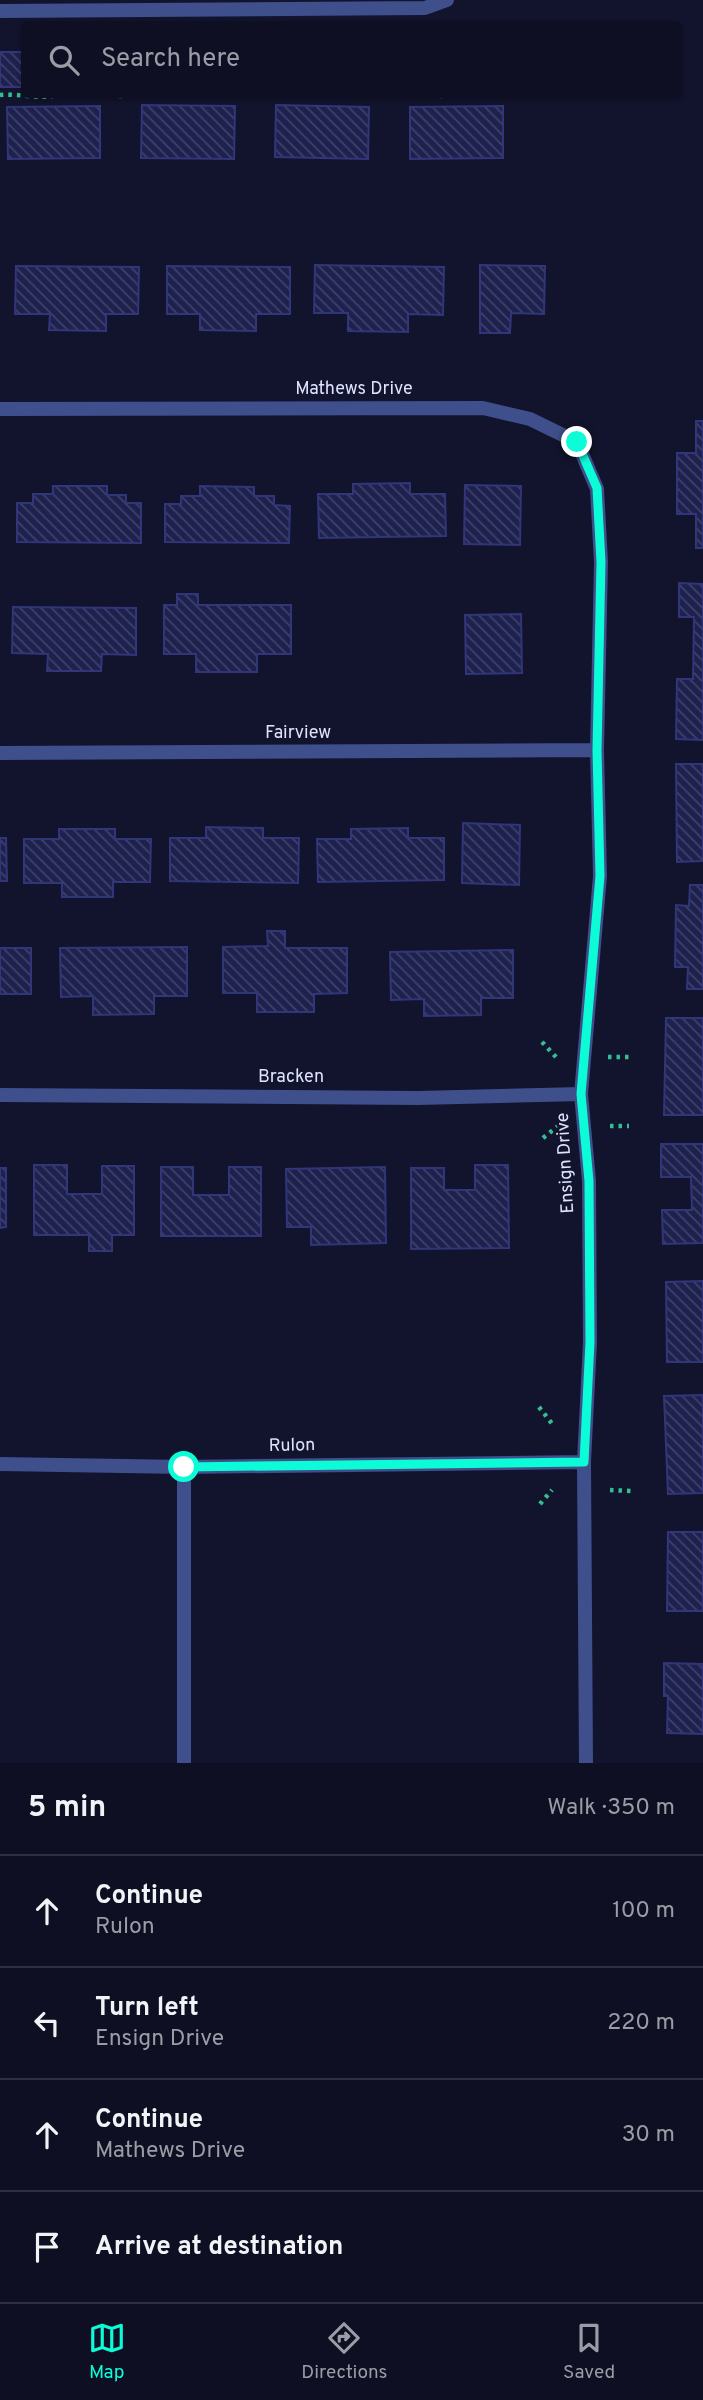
<!DOCTYPE html>
<meta charset="utf-8">
<style>
body{margin:0;font-family:Overpass,sans-serif;background:#1c1d2f;color:#f1f3f6}
.stop{position:absolute;width:21px;height:21px;margin:-16px;border:5px solid #0dfcd8;border-radius:50%;background:#fff}
.stop.end{background:#0dfcd8;border-color:#fff;box-shadow:0 2px 7px #0008}
.list{margin:0;padding:0;list-style:none}
h2{display:flex;justify-content:space-between;align-items:center;height:91px;margin:0;padding:0 28px;font-size:30px}
h2 small{font-size:23px;font-weight:400;color:#9b9ca5}
.list li{display:grid;grid-template-columns:46px 1fr auto;gap:21px;align-items:center;box-sizing:border-box;height:112px;padding:0 28px;border-top:2px solid #2e2f40}
.list b{display:block;font-size:26px;white-space:nowrap}
.list p{margin:0;font-size:23px;white-space:nowrap;color:#9b9ca5}
.list em{font-size:23px;font-style:normal;color:#9b9ca5}
.icon{flex:none;width:38px;height:38px;fill:none;stroke:currentColor;stroke-width:2;stroke-linecap:round;stroke-linejoin:round}
.map{position:relative;flex:none;width:703px;height:1763px;overflow:hidden}
.search{position:absolute;background:#0e0f22;box-shadow:0 2px 5px #0004;left:21px;right:21px;top:21px;height:77px;display:flex;align-items:center;gap:18px;box-sizing:border-box;padding:0 24px;border-radius:7px;color:#9b9ca5;font-size:26px}
.sheet{height:539px;background:#0e0f22}
nav{display:flex;justify-content:space-around;align-items:center;box-sizing:border-box;height:98px;border-top:2px solid #2e2f40;background:#0e0f22;font-size:19px;color:#9b9ca5}
nav a{display:grid;justify-items:center;gap:4px}
nav .on{color:#0dfcd8}
.map>svg:first-child{display:block}
.building{fill:url(#building-back-hatch);stroke:#313579;stroke-width:2}
.lines{fill:none;stroke-linecap:round;stroke-linejoin:round}
.path{stroke:#33bf93;stroke-width:4.5;stroke-dasharray:3.5 5;stroke-linecap:butt}
.street{stroke:#3e4f8b;stroke-width:14}
.route{stroke:#0dfcd8;stroke-width:9}
.labels{text-anchor:middle;dominant-baseline:central;stroke-width:6;stroke-linejoin:round;paint-order:stroke}
.street-label{font-size:18px;fill:#dee3ff;stroke:#12142d}
</style>
<div class="map">
<svg width="703" height="1763" viewBox="0 0 703 1763">
<defs>
<pattern id="building-back-hatch" width="6" height="6" patternUnits="userSpaceOnUse" patternTransform="scale(1.75)"><rect width="6" height="6" fill="#1e214e"/><path d="M-1 5l2 2M0 0l6 6M5-1l2 2" fill="none" stroke="#3e4169"/></pattern>
</defs>
<rect width="100%" height="100%" fill="#12142d"/>
<path class="building" d="M0,52h24v35h-24z
M142,105l93,1 -1,53 -93,-1z
M276,105l93,2 -1,52 -93,-2z
M100,106v52l-92,1 -1,-52z
M503,106v52l-93,1v-52z
M315,265l129,2 -1,48 -35,-1v18l-60,-1v-18h-34z
M480,265l65,1 -1,48 -33,-1 -1,20h-30z
M16,266l123,1 -1,47h-32v17l-57,-1 1,-16h-35z
M167,266l123,1v47h-34v17l-56,-1v-16h-33z
M696,421h7v127h-7v-34h-19v-61h19z
M410,483v11h35l1,42 -127,2 -1,-44h35v-10z
M465,485l56,1 -1,59 -56,-1z
M53,486h54v9h19v8h15v40l-124,-1v-39h16v-9h20z
M200,486l54,1v9h20v9l16,1 -1,37 -124,-1v-38h16v-8h19z
M679,583l24,1v156l-27,-1 1,-60h16l1,-62h-15z
M177,594h21v11h93v49h-34v18h-61v-18h-32v-49h13z
M13,607l123,1v47l-34,-1 -1,17h-54l1,-17 -36,-1z
M521,614l1,59 -56,1 -1,-59z
M676,764h27v97l-26,1z
M463,823l57,2 -1,60 -57,-2z
M206,827l57,1v10h36l-1,45 -128,-2v-43h36z
M408,828v10h36v42l-126,2 -1,-43h34v-10z
M59,829h56v10h36l-1,43h-37v15h-51v-14h-38v-44h35z
M0,838h6l1,43h-7z
M690,885h13v104h-16l1,-22h-13l1,-62 13,1z
M267,931h18v17h62v45l-33,1v18h-57v-19h-34v-46l45,-1z
M187,947v49h-33v18l-61,1v-19l-32,1 -1,-49z
M0,948h31v46h-31z
M513,950v48h-32v17l-57,1v-17l-33,1 -1,-48z
M666,1018h37v97h-39z
M661,1144h42v99l-40,1 -1,-34h30l-1,-33h-30z
M34,1165h33v29h35v-28h32v69h-22v16h-23v-16h-55z
M475,1165h33l1,83 -98,1v-81h33v22h31z
M161,1167h32v28h36v-28h32v69h-100z
M385,1167l1,76 -75,2v-18h-24l-1,-58z
M0,1168h6v59l-6,1z
M703,1281v81h-36l-1,-80z
M703,1395v98l-35,1 -4,-98z
M668,1532h35v79h-36z
M664,1663l39,1v70l-36,-1 1,-37h-4z"/>
<g class="lines">
<path class="path" d="M161,94h2
M289,94h4
M314,94h1
M423,94l15,2 71,-2
M0,95c17,-2 41,5 56,0l68,1 9,-2
M542,1042l14,15
M608,1057h23
M610,1126h19
M543,1138l15,-12
M539,1407l14,18
M610,1490l22,1
M540,1504l12,-14"/>
<path class="street" d="M0,11l425,-3 22,-8
M0,409l483,-1 47,11 47,23 20,47 4,73 -4,188 3,126 -19,218 8,87 1,161 -6,120 2,301
M0,753l597,-3
M0,1095l418,3 163,-4
M0,1464l184,3 400,-5
M184,1467v296"/>
</g>
<g class="lines">
<path class="route" d="M184,1467l400,-5 6,-120 -1,-161 -8,-87 19,-218 -3,-126 4,-188 -4,-74 -20,-46"/>
</g>
<g class="labels">
<g class="street-label">
<text x="354" y="389">Mathews Drive</text>
<text x="298" y="733">Fairview</text>
<text x="291" y="1077">Bracken</text>
<text transform="translate(566 1163) rotate(-93)">Ensign Drive</text>
<text transform="translate(292 1446) rotate(-1)">Rulon</text>
</g>
</g>
</svg>
<div class="stop" style="left:184px;top:1467px"></div>
<div class="stop end" style="left:577px;top:442px"></div>
<div class="search"><svg class="icon" aria-label="search" viewBox="0 0 24 24"><circle cx="10" cy="10" r="6"/><path d="M15 15l6 6"/></svg>Search here</div>
</div>
<section class="sheet">
<h2>5 min<small>Walk · 350 m</small></h2>
<ul class="list">
<li><svg class="icon" aria-label="ahead" viewBox="0 0 24 24"><path d="M12 20V5M6 11l6-6 6 6"/></svg><div><b>Continue</b><p>Rulon</p></div><em>100 m</em></li>
<li><svg class="icon" aria-label="left" viewBox="0 0 24 24"><path d="M17 20v-9H6M10 6l-5 5 5 5"/></svg><div><b>Turn left</b><p>Ensign Drive</p></div><em>220 m</em></li>
<li><svg class="icon" aria-label="ahead" viewBox="0 0 24 24"><path d="M12 20V5M6 11l6-6 6 6"/></svg><div><b>Continue</b><p>Mathews Drive</p></div><em>30 m</em></li>
<li><svg class="icon" aria-label="arrive" viewBox="0 0 24 24"><path d="M6 21V4h12l-3 4 3 4H6"/></svg><div><b>Arrive at destination</b></div></li>
</ul>
</section>
<nav>
<a class="on"><svg class="icon" aria-label="map" viewBox="0 0 24 24"><path d="M3 6l6-2 6 2 6-2v14l-6 2-6-2-6 2zM9 4v14M15 6v14"/></svg>Map</a>
<a><svg class="icon" aria-label="directions" viewBox="0 0 24 24"><path d="M12 3l9 9-9 9-9-9zM9 14v-3h6M13 9l2 2-2 2"/></svg>Directions</a>
<a><svg class="icon" aria-label="saved" viewBox="0 0 24 24"><path d="M7 4h10v16l-5-4-5 4z"/></svg>Saved</a>
</nav>
